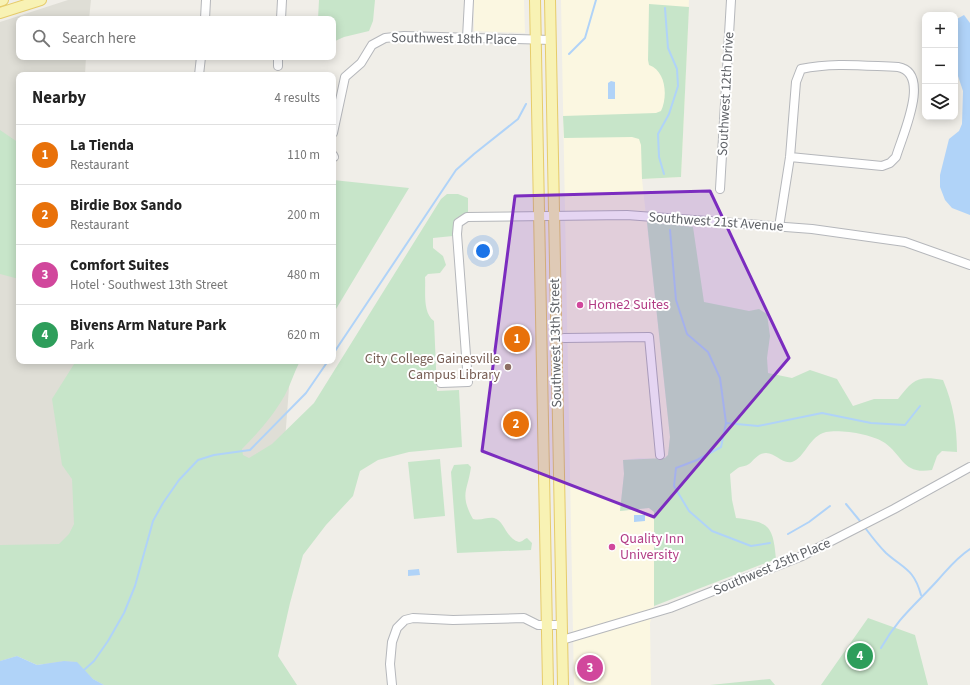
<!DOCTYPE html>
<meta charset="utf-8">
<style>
body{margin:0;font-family:"Source Sans 3",sans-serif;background:#f6f6f6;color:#222}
.controls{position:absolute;right:12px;top:12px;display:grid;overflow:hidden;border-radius:8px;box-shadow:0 2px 10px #0003}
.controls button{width:36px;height:36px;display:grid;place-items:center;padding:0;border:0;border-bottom:1px solid #e0e0e0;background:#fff;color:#222;font:20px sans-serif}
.you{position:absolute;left:483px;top:251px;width:14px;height:14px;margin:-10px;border:3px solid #fff;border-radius:50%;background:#1a73e8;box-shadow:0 0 0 6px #1a73e833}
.badge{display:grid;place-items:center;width:26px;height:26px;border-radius:50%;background:#111827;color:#fff;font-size:13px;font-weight:700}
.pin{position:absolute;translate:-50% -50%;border:2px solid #fff;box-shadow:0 1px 4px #0006}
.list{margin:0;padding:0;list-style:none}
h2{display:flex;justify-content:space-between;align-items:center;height:52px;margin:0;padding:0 16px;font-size:17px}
h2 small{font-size:13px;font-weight:400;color:#767676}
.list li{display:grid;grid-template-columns:26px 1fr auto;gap:12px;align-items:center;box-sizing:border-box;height:60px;padding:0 16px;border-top:1px solid #e0e0e0}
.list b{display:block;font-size:15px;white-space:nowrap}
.list p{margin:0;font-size:13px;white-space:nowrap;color:#767676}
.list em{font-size:13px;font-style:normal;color:#767676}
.icon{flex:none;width:22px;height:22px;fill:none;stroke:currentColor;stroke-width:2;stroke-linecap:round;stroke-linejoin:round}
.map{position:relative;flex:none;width:970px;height:685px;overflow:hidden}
.search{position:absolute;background:#fff;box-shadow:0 2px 10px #0003;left:16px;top:16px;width:320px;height:44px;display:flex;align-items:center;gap:10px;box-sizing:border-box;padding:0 14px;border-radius:8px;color:#767676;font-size:15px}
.panel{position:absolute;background:#fff;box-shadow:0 2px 10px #0003;left:16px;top:72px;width:320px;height:292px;border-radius:8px}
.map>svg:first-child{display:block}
.commercial{fill:#fbf7e1}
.education{fill:#dfded6}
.green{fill:#c7e5c9}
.water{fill:#b0d3f8}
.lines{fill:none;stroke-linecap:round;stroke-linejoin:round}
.stream{stroke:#b0d3f8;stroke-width:2}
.minor-casing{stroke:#b5b7bb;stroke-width:10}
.major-casing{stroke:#e6cc6b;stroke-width:12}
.minor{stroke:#fff;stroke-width:8}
.major{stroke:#f8f2b4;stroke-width:10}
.marked{fill:#7b2cbf;fill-opacity:0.2;stroke:#7b2cbf;stroke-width:3;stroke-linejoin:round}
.hotel-dot{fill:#d1479c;stroke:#fff;stroke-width:1.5}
.education-dot{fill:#8d6e63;stroke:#fff;stroke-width:1.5}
.labels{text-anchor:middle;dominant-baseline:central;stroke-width:4;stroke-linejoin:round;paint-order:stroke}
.street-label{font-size:14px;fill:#5f6267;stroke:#fff}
.hotel-label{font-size:14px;fill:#b23c85;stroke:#fff;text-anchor:start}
.education-label{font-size:14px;fill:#785e54;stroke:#fff;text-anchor:end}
</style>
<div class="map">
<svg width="970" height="685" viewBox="0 0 970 685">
<rect width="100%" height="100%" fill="#f0eee8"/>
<path class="commercial" d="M474,0h50l1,33 -51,-2z
M561,0h128l-8,177 -39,2 28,258 -2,18 -7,4 -22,-1 -16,2 1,14 -4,37 29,-3 5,4v94l-4,17 1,62h-77z"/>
<path class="education" d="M68,0h23l-2,19h-70v38h67l-1,18h-66v286h272l-8,106 -179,218 -11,-6 -76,-23 -17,5v-639z"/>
<path class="green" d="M319,0h56l-2,21 -4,10 -25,6 -11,5v-23h-15z
M649,4l40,3 -8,170 -39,2 -1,-34 -2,-6 -7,-2 -68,1 -1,-22 93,-3 5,-2c7,-15 5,-40 -12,-46l-1,-5z
M0,130l19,13v136l-19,-5z
M333,180l76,8 -76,126z
M447,194h11l10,4v14l-13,7 -2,17 -20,2v10l10,8 3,9 -6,8 -12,1 -3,3c1,14 -3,35 9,44l3,70 22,-1 3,57 -53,5 -31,8 -18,11 -7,25 -27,29 -23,30 -13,48 -12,53 19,29h-193l-11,-6 -17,-17 -12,-1 -27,4 -20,-9 -17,5v-116l59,-1 10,-10 5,-10 -1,-23 -1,-22 -10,-14 -10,-66 24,-38h224c-6,11 -9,23 -15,34 -12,21 -27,38 -43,54l1,6 6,3 23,-14 42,-41 127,-204z
M647,222l46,5 11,75 45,9 10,-2 8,5 3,22 -3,22 1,15 24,5 18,-8 27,9 16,27 21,-7h24c15,-19 19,-24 45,-19 10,23 14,47 14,72l-15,-1 -5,5 -5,14c-29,5 -29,-14 -47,-27 -12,-9 -45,-14 -59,-11 -17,4 -21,26 -34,30 -11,2 -16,-9 -26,-9 -8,0 -12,7 -17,11 -3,2 -6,2 -9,3 -3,1 -7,5 -10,7l2,26 4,18c33,4 37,7 40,41l-122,47v-94l-5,-4 -29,3 4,-37 -1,-14 42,-2 3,-3 2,-18z
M440,459l5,57 -31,3 -6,-57z
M468,464l3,3c-3,23 -12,27 2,52 8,2 14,-2 21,-1 10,2 12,21 25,24 3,0 5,-3 8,-4l5,5 -1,7 -74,3 -6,-81 3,-7z
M868,618l47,17 13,50h-107z
M770,679l5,6h-65z"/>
<path class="water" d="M964,15l6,8v192l-18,-7 -7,-8 -5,-13v-12l9,-36 10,-8 3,-7 1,-33 -8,-24v-47z
M611,81l4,1v17h-7v-16z
M634,515h11v6l-11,1z
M419,569l1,6 -12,1v-6z
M17,656l20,9 27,-4 13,1 16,17 11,6h-104v-24z"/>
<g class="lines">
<path class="stream" d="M569,54l16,-16 11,-38
M664,174l-5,-17 -1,-23 11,-20 9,-28 -1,-17 -9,-21 -3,-40
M670,230l6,70 11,34 21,18 12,26 6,45 -5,24 -24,13 -21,8 -2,18 15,25 23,20 39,15 19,-3
M333,354l123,-184 18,-16 44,-35 8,-15
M726,423l32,3 64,-13 49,10 34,2 15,-19
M846,504l14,17
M866,529c6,8 12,16 20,24 18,16 28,16 35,42
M788,534l21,-12 21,-16
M881,648c16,-29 34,-43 56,-67 11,-12 19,-23 33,-32
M84,670l10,-9 14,-20 16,-28 11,-27 18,-65 10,-18 16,-23 19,-20 16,-5 36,-5 56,-57 22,-32"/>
<defs>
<path id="minor" d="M205,19l1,-19
M281,19l1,-19
M467,38l2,-38
M278,66v-9
M199,75l2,-18
M333,133l12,-56 16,-14 11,-18 13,-7 19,-2 147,4
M333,155l1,2
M720,189l11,-189
M779,227l11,-70 6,-75 5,-13c32,-7 65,-3 97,-2 34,6 4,69 -2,90l-6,6 -8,3 -92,-9
M564,338l85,-1 11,118
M441,383l27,-1 -11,-148 1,-11 9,-6 160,-2 185,14 93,13 65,23
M562,640l108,-32 132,-52 92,-47 76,-42
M392,685l-2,-21 2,-22 5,-14 8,-8 8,-2 40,2 71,-2 14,7h24"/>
<path id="major" d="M535,0l13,685
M550,0l13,685
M0,1l3,-1
M0,13l41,-13"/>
</defs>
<use href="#minor" class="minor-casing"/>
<use href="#major" class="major-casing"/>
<use href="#minor" class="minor"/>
<use href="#major" class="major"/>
</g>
<path class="marked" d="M710,191l79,167 -135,159 -172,-66 33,-255z"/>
<g class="hotel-dot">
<circle cx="580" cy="305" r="4"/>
<circle cx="612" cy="547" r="4"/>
</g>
<circle class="education-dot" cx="508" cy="367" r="4"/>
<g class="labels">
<g class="street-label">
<text transform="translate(454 39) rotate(1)">Southwest 18th Place</text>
<text transform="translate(726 94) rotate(-87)">Southwest 12th Drive</text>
<text transform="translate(716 222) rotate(4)">Southwest 21st Avenue</text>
<text transform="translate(556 343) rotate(-91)">Southwest 13th Street</text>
<text transform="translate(772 567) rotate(-23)">Southwest 25th Place</text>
</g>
<g class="hotel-label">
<text x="588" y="305">Home2 Suites</text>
<text x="620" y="539">Quality Inn<tspan x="620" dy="16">University</tspan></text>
</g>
<g class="education-label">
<text x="500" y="359">City College Gainesville<tspan x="500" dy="16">Campus Library</tspan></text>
</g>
</g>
</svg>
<div class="controls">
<button>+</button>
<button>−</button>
<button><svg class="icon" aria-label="layers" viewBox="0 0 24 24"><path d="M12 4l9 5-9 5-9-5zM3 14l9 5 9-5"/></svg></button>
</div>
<div class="you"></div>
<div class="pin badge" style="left:517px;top:339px;background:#e8710a">1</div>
<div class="pin badge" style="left:516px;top:424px;background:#e8710a">2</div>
<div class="pin badge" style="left:590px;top:668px;background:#d1479c">3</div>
<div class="pin badge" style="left:860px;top:656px;background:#2e9e5b">4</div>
<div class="search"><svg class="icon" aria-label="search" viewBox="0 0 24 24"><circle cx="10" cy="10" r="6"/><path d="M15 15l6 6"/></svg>Search here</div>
<section class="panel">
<h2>Nearby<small>4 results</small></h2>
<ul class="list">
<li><span class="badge" style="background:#e8710a">1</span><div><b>La Tienda</b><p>Restaurant</p></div><em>110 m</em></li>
<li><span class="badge" style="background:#e8710a">2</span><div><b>Birdie Box Sando</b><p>Restaurant</p></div><em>200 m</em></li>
<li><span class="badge" style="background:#d1479c">3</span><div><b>Comfort Suites</b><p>Hotel · Southwest 13th Street</p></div><em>480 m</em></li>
<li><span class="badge" style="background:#2e9e5b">4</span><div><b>Bivens Arm Nature Park</b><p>Park</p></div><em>620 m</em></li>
</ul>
</section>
</div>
